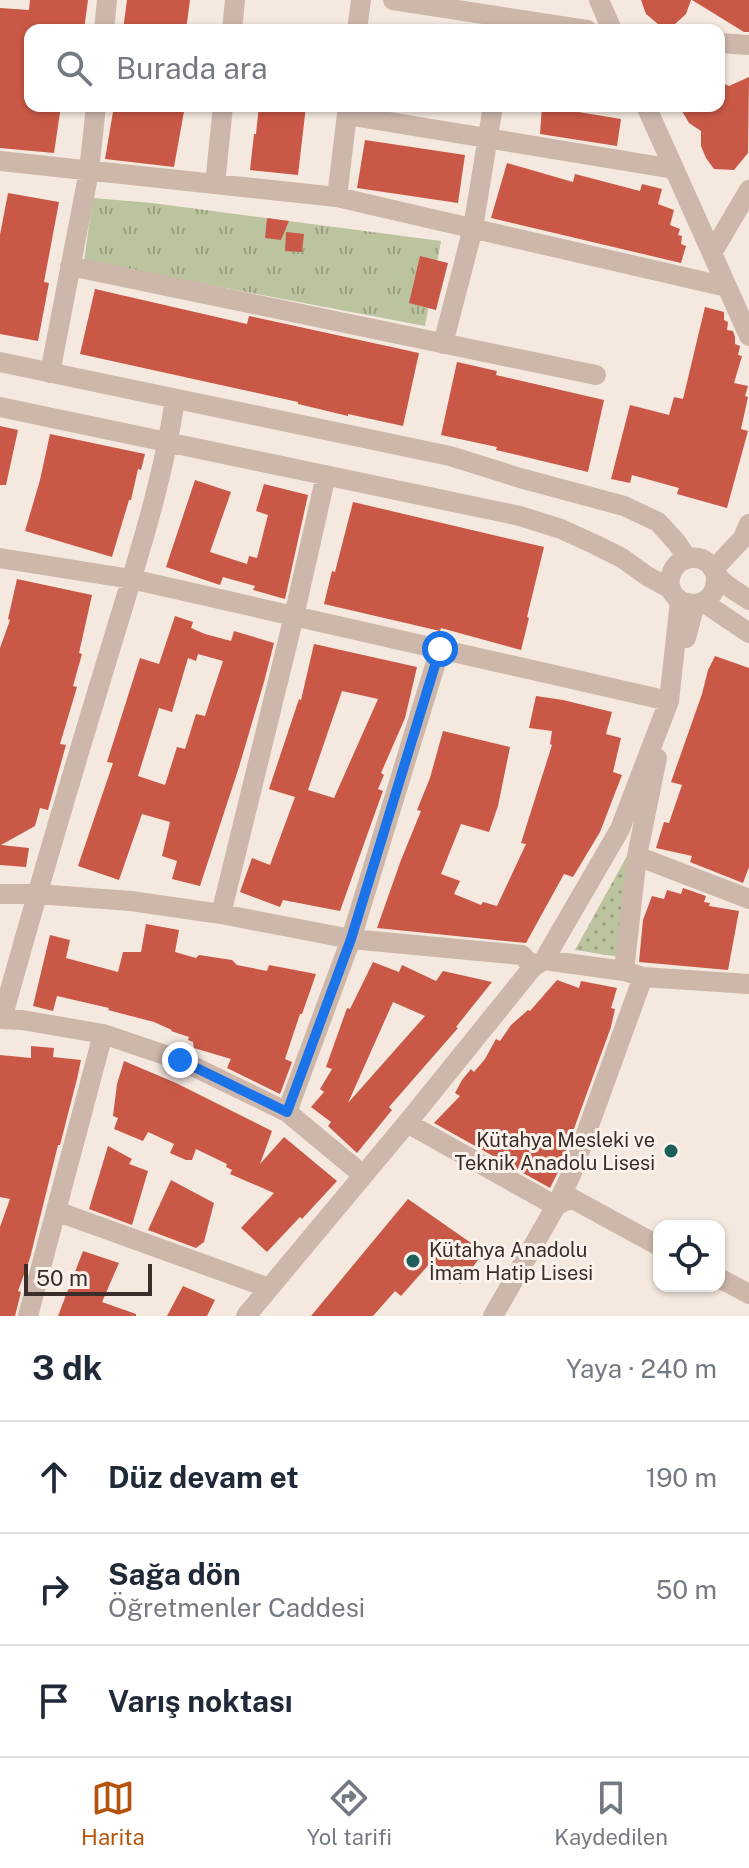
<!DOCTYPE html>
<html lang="tr">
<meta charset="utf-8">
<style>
body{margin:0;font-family:"Public Sans",sans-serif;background:#f2f2f3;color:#1f2937}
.controls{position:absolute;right:24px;bottom:24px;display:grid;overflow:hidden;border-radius:16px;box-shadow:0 2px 6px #0004}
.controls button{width:72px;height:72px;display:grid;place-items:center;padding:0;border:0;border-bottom:2px solid #e0e1e3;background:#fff;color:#1f2937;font:40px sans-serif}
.scale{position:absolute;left:24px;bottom:20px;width:128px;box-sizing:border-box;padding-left:8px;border:4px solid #3a2d2a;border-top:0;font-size:22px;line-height:28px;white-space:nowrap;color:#3a2d2a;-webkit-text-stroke:6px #fbf2ec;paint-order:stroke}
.stop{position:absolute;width:24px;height:24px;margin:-18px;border:6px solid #1a73e8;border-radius:50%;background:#fff}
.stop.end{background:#1a73e8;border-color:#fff;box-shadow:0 2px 8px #0008}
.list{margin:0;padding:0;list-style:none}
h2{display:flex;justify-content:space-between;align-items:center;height:104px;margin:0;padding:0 32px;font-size:34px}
h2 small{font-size:26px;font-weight:400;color:#747a83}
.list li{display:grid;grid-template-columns:52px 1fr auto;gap:24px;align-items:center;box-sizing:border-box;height:112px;padding:0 32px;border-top:2px solid #e0e1e3}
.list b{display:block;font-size:30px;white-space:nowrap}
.list p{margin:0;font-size:26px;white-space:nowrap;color:#747a83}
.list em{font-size:26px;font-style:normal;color:#747a83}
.icon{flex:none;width:44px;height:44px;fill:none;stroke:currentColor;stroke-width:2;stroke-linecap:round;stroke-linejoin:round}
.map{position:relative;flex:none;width:749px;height:1316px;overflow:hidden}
.search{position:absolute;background:#fff;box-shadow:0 2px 6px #0004;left:24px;right:24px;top:24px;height:88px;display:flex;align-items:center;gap:20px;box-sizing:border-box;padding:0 28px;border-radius:16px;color:#747a83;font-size:30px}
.sheet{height:440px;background:#fff}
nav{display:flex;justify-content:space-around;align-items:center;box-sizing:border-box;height:112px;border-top:2px solid #e0e1e3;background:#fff;font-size:22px;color:#747a83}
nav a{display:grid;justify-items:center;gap:4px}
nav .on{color:#b45309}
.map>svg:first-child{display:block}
.grass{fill:url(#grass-dots)}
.park{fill:url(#park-tufts)}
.building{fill:#ca5846;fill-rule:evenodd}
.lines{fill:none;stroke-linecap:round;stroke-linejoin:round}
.minor{stroke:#cdb6aa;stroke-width:20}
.route{stroke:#1a73e8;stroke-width:10}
.poi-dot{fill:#1d5e5b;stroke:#fbf2ec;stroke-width:3}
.labels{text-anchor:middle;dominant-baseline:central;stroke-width:6;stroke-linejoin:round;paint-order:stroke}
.poi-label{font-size:20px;fill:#3a2d2a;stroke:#fbf2ec;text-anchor:end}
</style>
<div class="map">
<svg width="749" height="1316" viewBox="0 0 749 1316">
<defs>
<pattern id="grass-dots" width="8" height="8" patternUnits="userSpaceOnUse" patternTransform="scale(2)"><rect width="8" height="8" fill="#bbc49e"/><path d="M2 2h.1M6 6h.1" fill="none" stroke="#99a081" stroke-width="1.8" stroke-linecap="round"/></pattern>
<pattern id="park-tufts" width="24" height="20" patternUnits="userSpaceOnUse" patternTransform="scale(2)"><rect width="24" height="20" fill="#bbc49e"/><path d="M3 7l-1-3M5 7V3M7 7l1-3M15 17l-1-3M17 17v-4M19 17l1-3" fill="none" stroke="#99a081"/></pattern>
</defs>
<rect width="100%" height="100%" fill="#f4e8df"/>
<path class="grass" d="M628,854l-9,103 -44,-7z"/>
<path class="park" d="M93,198l59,5 289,38 -16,85 -341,-65z"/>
<path class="building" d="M30,0h58l-4,30h-54v76h31l-7,47 -54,-5v-140l29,2z
M127,0h63l-4,30h-63z
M641,0h50l-5,14 -11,10h-17l-12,-10z
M692,0h57v32h-5z
M749,77l-1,76 -14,17 -20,-1 -8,-11 -5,-12v-15l-12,-8 -10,-17h40v-25l10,5z
M114,106h71l-11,61 -69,-8z
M259,106h47l-8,69 -48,-5 4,-36h2z
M542,106l79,13 -4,27 -77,-12z
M365,140l100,15 -7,48 -101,-15z
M507,163l66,19 2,-8 65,17 2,-7 20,5 -4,15 16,6 -4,15 10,4 -2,6 4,1 -1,8 5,2 -5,17 -190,-45z
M8,193l51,9 -15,80 5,1 -11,58 -38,-7v-99z
M267,218l22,3 -8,19 -16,-2z
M286,232l18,2 -2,18 -17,-1z
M420,256l28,7 -12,47 -27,-7z
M95,289l152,35 2,-8 170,37 -16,73 -55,-12v2l-50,-12v-2l-218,-48z
M705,307l19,5v8l4,2 -1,8 6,1 2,6v7l5,2 -2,9 4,1 -8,27 14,3 -3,10 3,1 -7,32 7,2 -21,77 -50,-14 2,-6 -47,-13 -2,8 -19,-4 19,-74 39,10 5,-18 9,2z
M457,362l40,9 -1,4 108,25 -16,72 -92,-22 1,-3 -56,-12z
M0,426l18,4 -12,55h-6z
M50,434l95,20 -4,16 -3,-1 -7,31h-2l-17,57 -87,-26 15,-51z
M195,480l36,12 -21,60 37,12 2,-8 8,2 11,-43 -12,-4 8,-27 44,11 -23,104 -32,-9 2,-4 -32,-9 -3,8 -54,-18z
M353,502l191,45 -17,70 2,1 -8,32 -80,-22 -1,3 -116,-27 8,-33 3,1z
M17,579l75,16 -13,58 3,1 -9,32 4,1 -17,57 6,1 -18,65 -8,-2 -5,18 -34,19 28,3 -3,19 -26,-2v-217l10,-28 -2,-1z
M175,616l18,6 -2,6 14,6 26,7 3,-10 40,12 -10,39 -25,85 -39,119 -28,-7 5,-18 -15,-5 8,-34 -28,-8 -23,66 -41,-14 35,-103 -6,-1 33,-104 19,6zM198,654l25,7 -18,55 -9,-2 -11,35 -8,-2 -12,38 -27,-9 21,-68 13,4 16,-54 8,3z
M314,644l103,23 -12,51 -24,55 3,2 -6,14 5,2 -3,8 -40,112 -57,-11 -3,7 -40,-15 12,-34 18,7 25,-68 -26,-8 30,-90 2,1zM342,691l36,8 -44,99 -26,-8z
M715,656l34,12v199l-6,16 -53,-21 2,-6 -36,-8 8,-26 5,1 13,-38 -11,-3 31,-88 6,-24z
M536,696l27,4 49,12 -6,22 15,4 -8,34 9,3 -22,57 -27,45 -9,-3 -38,69 -149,-15 24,-68 20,-49 -4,-1 13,-32 13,-47 67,16 -12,59 -9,26 -28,-8 -20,50 19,7 -6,13 27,11 2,-3 14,4 29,-62 -5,-1 31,-98 -2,-1 2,-13 -23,-3z
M683,888l23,8 -2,6 6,1 -1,3 30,5 -11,59 -89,-8 4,-42 9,-24 12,3 3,-9 14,4z
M146,924l33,6 -4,22 21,6 3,-3 33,5 5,5 30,6 2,-6 47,9 -14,40h-2l-15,45 7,3 -12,32 -53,-26 4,-9 -37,-11 -1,-6 -5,-2 1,-3 -18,-6 1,-1 -18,-8 -46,-12 1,-2 -52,-12 -4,15 -20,-5 17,-71 20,5 -4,18 52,14 5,-20h18z
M373,962l26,10 3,-7 34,16 7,-10 49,11 -36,45 2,1 -69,79 3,3 -35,43 -29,-27 3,-4 -20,-15 13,-15 -4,-3 12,-20 -6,-2 21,-59 3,1zM393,1002l32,14 -77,87z
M557,980l22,8 2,-7 36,7 -6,20 4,1 -4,18 -52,143 -9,18 -116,-65 26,-27 -5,-3 7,-13 9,-11 3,3 11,-13 11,-20 4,2 11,-16 17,-15 2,1z
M31,1046l23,2 -1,9 28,3 -4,19 -17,66h-2l-28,113 -12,33 3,1 -6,24h-15v-89l10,-28 -10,-2v-142l31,3z
M124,1061l52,22 96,48 -12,33 24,-27 53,44 -35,38 -2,-2 -33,35 -26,-24 33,-35 -44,-19 2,-4 -6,-3 1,-3 -31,-15 -4,11h-6l-16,-7 4,-9 -26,-12 -5,9 -29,-12 4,-11 -5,-2 4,-32z
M108,1146l24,13 -3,5 19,7 -16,54 -43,-16z
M171,1180l43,23 -10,39 -8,6 -48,-18z
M408,1199l76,53 -24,32 -28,-23 -31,35 -6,-5 -22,25h-62z
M83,1251l36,12 -17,39 34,12v2h-78z
M183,1286l32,14 -8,16h-40z"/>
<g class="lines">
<path class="minor" d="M393,0l194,30
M599,0l13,30
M104,30l3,-30
M232,30l3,-30
M357,30l4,-30
M719,43l30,2
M646,106l103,230
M347,115l327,54
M0,161l337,36 390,90
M215,184l8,-78
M337,197l11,-91
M712,253l37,-63
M70,266l526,109
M443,344l30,-116 20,-122
M0,362l450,94 70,22 104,28 34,16 19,21 10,15
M50,373l39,-202 7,-65
M0,407l520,109 41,13 35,16 26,13 25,18 24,13
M0,558l131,21 538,122
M714,569l29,-31 6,-14
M716,577c1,43 -59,29 -44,-5 6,-14 25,-19 36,-9 5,4 6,11 11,15 8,9 20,15 30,22
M703,602l46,31
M686,638l9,-34
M637,856l112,43
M0,894h37l94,7 90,13 130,25 171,16 11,12 11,-7 80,11 19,6 106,7
M221,914l73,-298 32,-141
M544,960l76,-131 49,-128 11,-100
M624,971l13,-115 20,-98
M0,1019l22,1 81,14 77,26 107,52 76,63
M2,1019c33,-119 68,-238 104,-356 26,-87 56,-175 69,-264
M287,1112l64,-173 89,-290
M407,1123l149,83 15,-8 88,48
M56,1211l213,77
M719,1278l30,16
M28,1316l75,-282
M246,1316l161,-193 126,-156
M493,1316l63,-110 15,-31 72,-198"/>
</g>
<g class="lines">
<path class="route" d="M180,1060l107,52 64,-173 89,-290"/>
</g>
<g class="poi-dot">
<circle cx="671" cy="1151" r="8"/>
<circle cx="413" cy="1261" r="8"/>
</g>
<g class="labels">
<g class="poi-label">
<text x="655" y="1140">Kütahya Mesleki ve<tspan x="655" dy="23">Teknik Anadolu Lisesi</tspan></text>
<text x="429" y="1250" text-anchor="start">Kütahya Anadolu<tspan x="429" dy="23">İmam Hatip Lisesi</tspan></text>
</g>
</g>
</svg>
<div class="controls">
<button><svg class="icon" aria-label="locate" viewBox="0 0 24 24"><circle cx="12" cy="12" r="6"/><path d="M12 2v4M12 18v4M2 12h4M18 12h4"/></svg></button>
</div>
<div class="scale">50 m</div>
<div class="stop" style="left:440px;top:649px"></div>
<div class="stop end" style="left:180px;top:1060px"></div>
<div class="search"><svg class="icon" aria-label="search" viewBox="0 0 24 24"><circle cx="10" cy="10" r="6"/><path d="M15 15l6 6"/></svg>Burada ara</div>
</div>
<section class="sheet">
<h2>3 dk<small>Yaya · 240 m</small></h2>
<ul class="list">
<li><svg class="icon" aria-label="ahead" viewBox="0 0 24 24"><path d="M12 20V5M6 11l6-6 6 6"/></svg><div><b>Düz devam et</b></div><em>190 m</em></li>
<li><svg class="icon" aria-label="right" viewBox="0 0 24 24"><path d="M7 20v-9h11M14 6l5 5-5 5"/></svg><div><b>Sağa dön</b><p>Öğretmenler Caddesi</p></div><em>50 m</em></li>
<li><svg class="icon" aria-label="arrive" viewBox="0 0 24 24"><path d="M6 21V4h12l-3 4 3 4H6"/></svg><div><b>Varış noktası</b></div></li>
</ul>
</section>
<nav>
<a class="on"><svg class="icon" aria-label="map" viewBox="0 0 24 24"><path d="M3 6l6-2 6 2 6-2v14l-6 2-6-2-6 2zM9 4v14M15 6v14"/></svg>Harita</a>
<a><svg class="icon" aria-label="directions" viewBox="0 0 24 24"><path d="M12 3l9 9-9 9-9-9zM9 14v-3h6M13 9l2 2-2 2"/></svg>Yol tarifi</a>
<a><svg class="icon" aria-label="saved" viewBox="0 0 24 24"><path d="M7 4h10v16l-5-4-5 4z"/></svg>Kaydedilen</a>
</nav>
